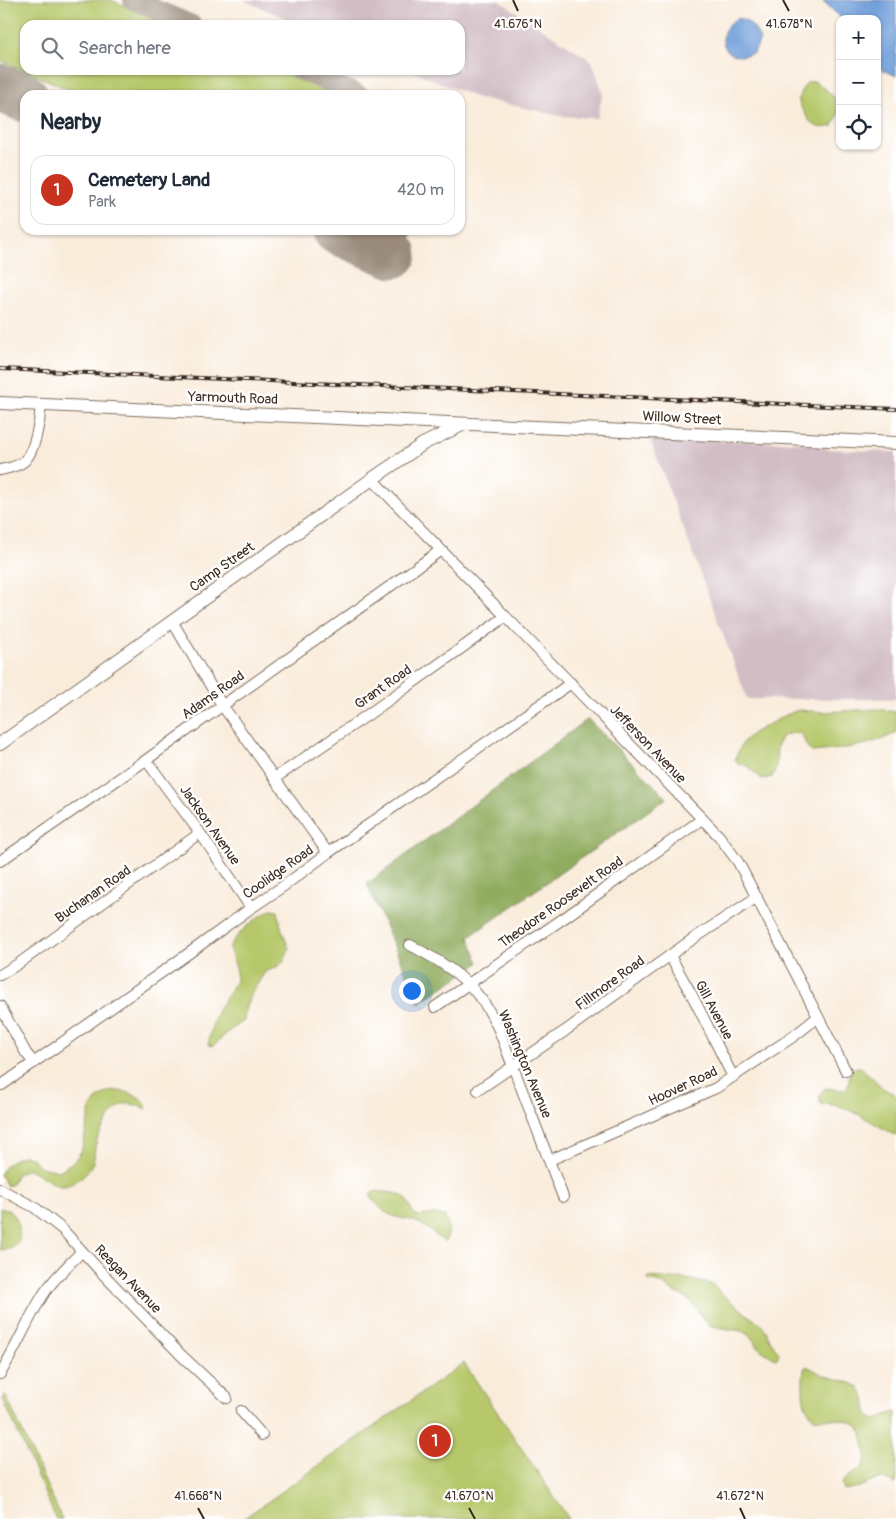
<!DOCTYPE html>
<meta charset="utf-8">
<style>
body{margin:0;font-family:Pangolin,sans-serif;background:#f2f2f3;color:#1f2937}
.controls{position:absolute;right:15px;top:15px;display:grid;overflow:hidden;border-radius:10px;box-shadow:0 1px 4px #0004}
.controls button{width:45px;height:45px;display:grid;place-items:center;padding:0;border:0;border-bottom:1px solid #e0e1e3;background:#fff;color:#1f2937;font:25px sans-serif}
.you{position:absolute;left:411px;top:990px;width:18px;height:18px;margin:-12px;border:4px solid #fff;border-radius:50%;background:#1a73e8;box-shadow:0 0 0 8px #1a73e833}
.badge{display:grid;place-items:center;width:32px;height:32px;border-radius:50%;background:#c8321e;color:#fff;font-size:16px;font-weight:700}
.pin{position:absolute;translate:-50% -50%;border:2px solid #fff;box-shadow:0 1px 5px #0006}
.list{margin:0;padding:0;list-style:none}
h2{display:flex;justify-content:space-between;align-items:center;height:65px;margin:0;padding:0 20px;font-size:21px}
h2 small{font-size:16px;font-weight:400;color:#747a83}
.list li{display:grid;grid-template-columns:32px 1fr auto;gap:15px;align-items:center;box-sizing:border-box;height:70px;margin:0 10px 10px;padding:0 10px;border:1px solid #e0e1e3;border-radius:15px}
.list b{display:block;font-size:19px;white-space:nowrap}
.list p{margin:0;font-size:16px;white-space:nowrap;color:#747a83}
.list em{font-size:16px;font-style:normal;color:#747a83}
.icon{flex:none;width:28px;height:28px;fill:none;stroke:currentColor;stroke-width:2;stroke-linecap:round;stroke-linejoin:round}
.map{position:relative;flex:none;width:896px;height:1519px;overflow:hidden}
.search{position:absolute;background:#fff;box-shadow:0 1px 4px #0004;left:20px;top:20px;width:445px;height:55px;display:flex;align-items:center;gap:12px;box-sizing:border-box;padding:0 18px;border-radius:15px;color:#747a83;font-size:19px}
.panel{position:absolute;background:#fff;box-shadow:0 1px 4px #0004;left:20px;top:90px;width:445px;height:145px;border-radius:15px}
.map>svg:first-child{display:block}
.industrial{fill:#d2bdc5}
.green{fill:#b6c86b;stroke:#787944}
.forest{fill:#90ac5f;stroke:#666b3e}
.water{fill:#709ed9;stroke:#56647c}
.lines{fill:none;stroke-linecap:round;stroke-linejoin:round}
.taxiway{stroke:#9a8b7c;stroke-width:20}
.runway{stroke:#9a8b7c;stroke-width:49}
.minor-casing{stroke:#7e6e60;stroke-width:12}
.major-casing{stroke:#7e6e60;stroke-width:14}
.minor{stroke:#fff;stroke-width:10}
.major{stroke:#fff;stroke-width:12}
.rail-casing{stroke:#3b2a1e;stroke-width:4}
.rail{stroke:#fff;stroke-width:2;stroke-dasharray:5.5;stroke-linecap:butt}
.ticks{fill:none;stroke:#3b2a1e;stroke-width:2}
.labels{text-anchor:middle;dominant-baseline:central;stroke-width:4.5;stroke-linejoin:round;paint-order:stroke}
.street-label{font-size:14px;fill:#3b2a1e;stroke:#fff}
.ticks-label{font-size:12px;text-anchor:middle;fill:#3b2a1e;stroke:#fff;stroke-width:4.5;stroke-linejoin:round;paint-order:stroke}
</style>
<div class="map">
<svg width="896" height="1519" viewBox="0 0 896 1519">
<rect width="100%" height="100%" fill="#fff"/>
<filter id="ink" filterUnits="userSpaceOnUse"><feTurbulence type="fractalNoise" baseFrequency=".02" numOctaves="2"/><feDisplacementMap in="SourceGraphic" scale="10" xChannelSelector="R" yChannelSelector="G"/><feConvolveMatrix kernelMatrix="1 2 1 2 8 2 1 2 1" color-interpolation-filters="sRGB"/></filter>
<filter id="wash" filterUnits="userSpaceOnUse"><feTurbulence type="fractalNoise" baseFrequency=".0096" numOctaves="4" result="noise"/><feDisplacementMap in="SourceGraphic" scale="20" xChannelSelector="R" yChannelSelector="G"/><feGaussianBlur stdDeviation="1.12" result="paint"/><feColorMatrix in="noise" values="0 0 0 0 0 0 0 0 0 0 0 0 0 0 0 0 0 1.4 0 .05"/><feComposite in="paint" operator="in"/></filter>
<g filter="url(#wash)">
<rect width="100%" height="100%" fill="#f9ecdb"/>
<path class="industrial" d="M243,0h255l94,61 11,32 -6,25 -36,-2 -86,-19 -65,-27h50v-45h-158z
M650,439l174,4 1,6 71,3v247h-149z"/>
<path class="green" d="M0,0h111l59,25h-145v45h252l60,25h-255l-82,-35z
M814,81c8,5 28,19 25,30 -1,5 -4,10 -6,15 -15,4 -22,0 -29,-14 -2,-3 -5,-7 -5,-11 -1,-7 4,-13 8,-18z
M877,709l19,3v21c-28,14 -54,16 -84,19 -14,-11 -1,-26 -30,-16 -11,17 0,24 -10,41l-10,2 -15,-13 -9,-3 -3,-4 8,-17 10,-9 31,-17 14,-6 26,2z
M271,910l7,1 3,16 8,22 -6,13 -6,5 -12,5 -12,19 -7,15 -2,15 -10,6 -21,19 -5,-1 5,-23 5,-12 18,-29v-13l-7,-20c6,-14 28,-31 42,-38z
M857,1067h4l23,22 12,6v41c-20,-11 -52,-34 -75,-32l-2,-9 6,-7 18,2 5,-3c2,-8 -1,-17 9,-20z
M116,1091c11,0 29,5 31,18 -6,-2 -15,-6 -22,-5 -11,3 -26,28 -29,39 -2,6 -1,13 -3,19 -4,10 -19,25 -32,24 -11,-1 -21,-14 -34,-17l-11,6 -4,9 -5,2 -7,-11c7,-13 11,-16 26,-20l7,4 8,8 18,4c10,-6 18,-11 23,-22l9,-42 6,-8 10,-7z
M377,1191c9,2 26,0 31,11 3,6 4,10 9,14l18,-2 9,2c6,8 6,17 1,26 -10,-6 -18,-16 -29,-20 -7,-3 -14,-3 -20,-5 -12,-3 -20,-13 -26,-23z
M0,1208c1,1 7,2 8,2 10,5 12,23 11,32l-9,7 -10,1z
M649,1277l26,2 6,-1 31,6 10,10 31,25 8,4 6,9 3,8 9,13 -2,5 -2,1 -14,-9 -14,-18 -36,-6 -6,-5 -15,-21 -18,-9 -11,-8 -13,-3z
M464,1363l105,156h-326z
M805,1367h4c6,4 14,8 21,10 10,3 21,4 29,11 11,9 3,29 17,32l10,-5 10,-3v72l-13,-5h-5l-19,8 -15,3 -2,-7c5,-7 18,-12 21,-17 4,-7 3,-16 1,-23 -1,-4 -1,-8 -3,-12 -7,-15 -33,-11 -47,-13 -11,-12 -11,-18 -11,-34 0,-6 0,-11 2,-17z
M5,1394l57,125h-6l-53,-120z"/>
<path class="forest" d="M588,719l79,79 -198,139 10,26 -60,40 -52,-119z"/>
<path class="water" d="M822,0h74v76l-19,-9v-48h-35z
M737,18c13,2 19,11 23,22l-6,13c-12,4 -25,6 -30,-8 -4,-13 3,-20 13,-27z"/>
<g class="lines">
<path class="taxiway" d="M133,0l59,25
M299,70l60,25
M393,254l10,-24"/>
<path class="runway" d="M0,88l25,10
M337,230l56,24"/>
</g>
</g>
<g filter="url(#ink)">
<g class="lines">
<defs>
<path id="minor" d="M0,470c8,-2 17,-3 23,-8 12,-9 17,-42 18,-57
M372,479l347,357 19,26 8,15 100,194
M172,621l50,84 106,148
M146,760l54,73 51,75
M275,778l94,-64 136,-97
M0,861l146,-101 295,-210
M410,945c42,22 69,40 89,85l64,167
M670,956l24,43 39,78
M0,975l18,-11 182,-131
M0,1006l26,47 8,10
M435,1007l132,-91 135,-97
M2,1085l190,-134 59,-43 34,-23 43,-32 243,-170
M478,1090l87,-59 125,-90 67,-44
M550,1160l166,-72 78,-52 24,-19
M0,1189l34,18 28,22 41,45 78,81 46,43
M0,1374c17,-27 28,-56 45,-82 10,-15 25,-28 37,-41
M241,1411l21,24"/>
<path id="major" d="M0,403l896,40
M0,744l372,-265 51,-35 39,-19"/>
</defs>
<use href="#minor" class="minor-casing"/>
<use href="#major" class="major-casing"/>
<use href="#minor" class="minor"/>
<use href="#major" class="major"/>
<defs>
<path id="rail" d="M0,369l896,40"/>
</defs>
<use href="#rail" class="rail-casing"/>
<use href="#rail" class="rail"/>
</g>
</g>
<path class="ticks" d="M513,0l5,11M783,0l6,11M198,1508l6,11M469,1508l6,11M740,1508l5,11"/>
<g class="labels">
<g class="street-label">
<text transform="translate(233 398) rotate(2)">Yarmouth Road</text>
<text transform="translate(682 418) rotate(3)">Willow Street</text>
<text transform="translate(222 567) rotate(-35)">Camp Street</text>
<text transform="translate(383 687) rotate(-35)">Grant Road</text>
<text transform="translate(213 695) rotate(-35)">Adams Road</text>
<text transform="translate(648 744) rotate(46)">Jefferson Avenue</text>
<text transform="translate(210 825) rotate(55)">Jackson Avenue</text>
<text transform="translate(278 872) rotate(-35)">Coolidge Road</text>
<text transform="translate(93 894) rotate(-35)">Buchanan Road</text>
<text transform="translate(561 902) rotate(-35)">Theodore Roosevelt Road</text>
<text transform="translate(610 983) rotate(-36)">Fillmore Road</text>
<text transform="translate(714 1010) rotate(62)">Gill Avenue</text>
<text transform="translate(525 1064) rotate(67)">Washington Avenue</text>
<text transform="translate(683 1086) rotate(-25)">Hoover Road</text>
<text transform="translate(128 1279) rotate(46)">Reagan Avenue</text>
</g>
</g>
<g class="ticks-label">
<text x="518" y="28">41.676°N</text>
<text x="789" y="28">41.678°N</text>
<text x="198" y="1500">41.668°N</text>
<text x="469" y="1500">41.670°N</text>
<text x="740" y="1500">41.672°N</text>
</g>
</svg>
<div class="controls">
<button>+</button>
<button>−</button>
<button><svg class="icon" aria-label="locate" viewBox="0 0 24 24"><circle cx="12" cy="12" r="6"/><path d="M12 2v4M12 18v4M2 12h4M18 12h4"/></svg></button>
</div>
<div class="you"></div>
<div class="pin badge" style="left:435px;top:1441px">1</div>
<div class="search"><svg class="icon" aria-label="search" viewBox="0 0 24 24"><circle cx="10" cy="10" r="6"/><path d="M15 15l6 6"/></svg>Search here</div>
<section class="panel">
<h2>Nearby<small></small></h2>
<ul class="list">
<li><span class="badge">1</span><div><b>Cemetery Land</b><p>Park</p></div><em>420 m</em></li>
</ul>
</section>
</div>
